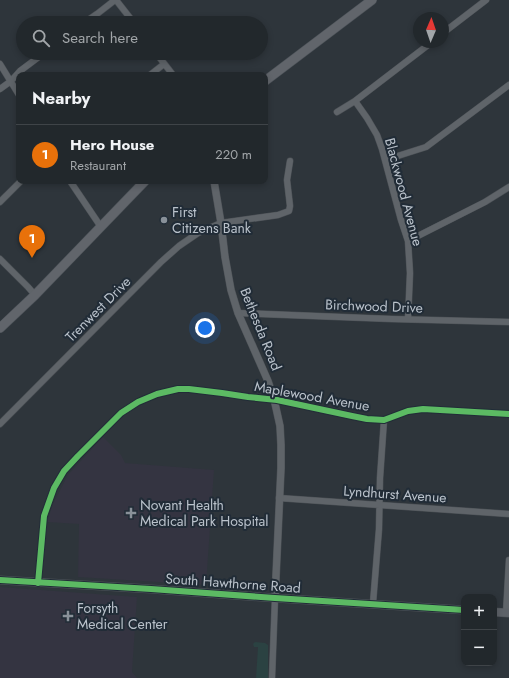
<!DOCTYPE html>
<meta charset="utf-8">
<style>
body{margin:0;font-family:Jost,sans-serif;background:#2a3034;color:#f1f3f6}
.controls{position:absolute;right:12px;bottom:12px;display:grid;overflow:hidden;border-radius:8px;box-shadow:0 2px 6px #0003}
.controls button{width:36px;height:36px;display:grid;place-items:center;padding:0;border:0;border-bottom:1px solid #3f4448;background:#22282c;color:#f1f3f6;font:20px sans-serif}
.compass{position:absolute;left:413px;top:12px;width:36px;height:36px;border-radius:50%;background:#22282c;box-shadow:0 2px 6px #0003;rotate:2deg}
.you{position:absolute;left:205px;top:328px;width:14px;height:14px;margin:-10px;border:3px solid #fff;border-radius:50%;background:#1a73e8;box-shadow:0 0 0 6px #1a73e833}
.badge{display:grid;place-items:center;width:26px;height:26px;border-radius:50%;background:#899199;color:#fff;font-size:13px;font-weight:700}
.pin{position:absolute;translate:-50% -33px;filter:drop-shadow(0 1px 2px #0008)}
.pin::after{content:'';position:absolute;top:21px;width:14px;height:12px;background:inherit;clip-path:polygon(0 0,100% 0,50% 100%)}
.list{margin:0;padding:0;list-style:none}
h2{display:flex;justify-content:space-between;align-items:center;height:52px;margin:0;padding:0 16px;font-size:17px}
h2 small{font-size:13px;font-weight:400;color:#a2a6a9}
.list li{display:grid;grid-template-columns:26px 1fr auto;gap:12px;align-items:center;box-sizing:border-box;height:60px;padding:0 16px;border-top:1px solid #3f4448}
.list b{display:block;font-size:15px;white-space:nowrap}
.list p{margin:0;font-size:13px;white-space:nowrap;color:#a2a6a9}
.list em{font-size:13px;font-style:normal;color:#a2a6a9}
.icon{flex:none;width:22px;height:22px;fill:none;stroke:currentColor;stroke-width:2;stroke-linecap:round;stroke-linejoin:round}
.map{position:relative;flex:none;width:509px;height:678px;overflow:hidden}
.search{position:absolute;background:#22282c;box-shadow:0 2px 6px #0003;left:16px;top:16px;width:252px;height:44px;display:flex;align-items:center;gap:10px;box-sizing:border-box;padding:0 14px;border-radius:22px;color:#a2a6a9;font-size:15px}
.panel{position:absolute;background:#22282c;box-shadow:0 2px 6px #0003;left:16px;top:72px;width:252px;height:112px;border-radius:8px}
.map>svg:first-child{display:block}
.medical{fill:#343441}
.green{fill:#2b4242}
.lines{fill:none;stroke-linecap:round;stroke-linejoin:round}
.minor-casing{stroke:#4c5156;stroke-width:7}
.tertiary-casing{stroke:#4c5156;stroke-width:8}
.secondary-casing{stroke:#4c5156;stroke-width:9}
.primary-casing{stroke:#4c5258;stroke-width:10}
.minor{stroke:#5f6469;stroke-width:6}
.tertiary{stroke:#5f6469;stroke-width:7}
.secondary{stroke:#5d6268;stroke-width:8}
.primary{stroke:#61656b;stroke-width:9}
.cycleway-casing{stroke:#212c37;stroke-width:8}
.cycleway{stroke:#5cba63;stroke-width:6}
.poi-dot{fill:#899199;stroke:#212c37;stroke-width:1.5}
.labels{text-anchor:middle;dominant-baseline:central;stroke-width:4;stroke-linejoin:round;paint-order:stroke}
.street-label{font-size:14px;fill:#bac2cb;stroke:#212c37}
.poi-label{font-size:14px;fill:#bac2cb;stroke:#212c37;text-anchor:start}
</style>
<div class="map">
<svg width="509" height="678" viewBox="0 0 509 678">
<rect width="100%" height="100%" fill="#2e353b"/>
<path class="medical" d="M103,437l18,18 4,8 89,7 -8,115 -128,-8 1,-53 -32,-2 6,-18 15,-29z
M0,587l137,10 -5,75 5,6h-137z"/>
<path class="green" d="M255,642l10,1 3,2v33h-12l2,-31h-4l-1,-3z"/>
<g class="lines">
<defs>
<path id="minor" d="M116,0l18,23
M84,23l13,-9 18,-14
M443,33l43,-33
M156,53l17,22
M0,64l19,31
M150,75l14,-11
M0,89l11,-8 9,-10 24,-18
M355,101l12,17 10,17 5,14 19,71 7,21 2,32 -2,46
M337,112l18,-11 77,-59
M385,160l41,-13 83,-62
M70,181l31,46
M0,202l21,-21
M408,241l77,-39 24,-15
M0,259l28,28 7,8
M238,313l154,6 117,3
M0,424l161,-162 18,-16 19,-13 23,-10 57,-8 11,-4 1,-5 -3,-26 3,-19
M279,498l230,16
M38,583l6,-67 10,-28 10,-17 14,-15 43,-43 17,-11 19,-8 21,-5h11l33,4 26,4 29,3 75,16 15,3 17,1 24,-9 15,-2 86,5
M373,603l6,-74 1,-51 4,-58
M506,613l3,-53
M272,678l3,-80"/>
<path id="tertiary" d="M214,181l7,42 4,34 6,33 7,23 30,68 6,18 6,27 1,19v23l-6,130"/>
<path id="secondary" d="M0,580l151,9 124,9 189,12
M494,612l15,1"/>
<path id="primary" d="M265,81l107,-81
M0,328l35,-33 110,-114"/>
</defs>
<use href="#minor" class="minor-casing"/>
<use href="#tertiary" class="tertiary-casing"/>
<use href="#secondary" class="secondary-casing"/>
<use href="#primary" class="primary-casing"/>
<use href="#minor" class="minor"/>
<use href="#tertiary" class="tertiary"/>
<use href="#secondary" class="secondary"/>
<use href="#primary" class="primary"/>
<defs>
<path id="cycleway" d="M0,580l151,9 124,9 189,12
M38,583l6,-67 10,-28 10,-17 14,-15 43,-43 17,-11 19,-8 21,-5h11l33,4 26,4 29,3 75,16 15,3 17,1 24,-9 15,-2 86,5"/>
</defs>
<use href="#cycleway" class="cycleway-casing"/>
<use href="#cycleway" class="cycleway"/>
</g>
<g class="poi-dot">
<circle cx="164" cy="220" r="4"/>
<path d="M129 507h4v4h4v4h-4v4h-4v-4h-4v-4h4z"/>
<path d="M66 610h4v4h4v4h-4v4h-4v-4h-4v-4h4z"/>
</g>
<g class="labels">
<g class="street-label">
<text transform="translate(404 192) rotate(75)">Blackwood Avenue</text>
<text transform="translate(374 306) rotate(2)">Birchwood Drive</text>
<text transform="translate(98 309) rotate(-45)">Trenwest Drive</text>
<text transform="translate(261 329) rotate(68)">Bethesda Road</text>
<text transform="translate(312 396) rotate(10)">Maplewood Avenue</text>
<text transform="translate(395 494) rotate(4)">Lyndhurst Avenue</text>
<text transform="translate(233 583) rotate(4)">South Hawthorne Road</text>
</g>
<g class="poi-label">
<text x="172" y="212">First<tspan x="172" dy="16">Citizens Bank</tspan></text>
<text x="140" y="505">Novant Health<tspan x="140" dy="16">Medical Park Hospital</tspan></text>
<text x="77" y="608">Forsyth<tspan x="77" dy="16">Medical Center</tspan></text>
</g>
</g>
</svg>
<div class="controls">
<button>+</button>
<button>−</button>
</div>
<svg class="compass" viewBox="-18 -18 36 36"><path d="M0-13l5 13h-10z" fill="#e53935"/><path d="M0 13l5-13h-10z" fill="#a2a6a9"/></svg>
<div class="you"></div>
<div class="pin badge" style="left:32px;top:258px;background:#e8710a">1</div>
<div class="search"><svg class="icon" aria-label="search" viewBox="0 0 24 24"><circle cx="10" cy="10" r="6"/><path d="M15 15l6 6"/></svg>Search here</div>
<section class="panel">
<h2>Nearby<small></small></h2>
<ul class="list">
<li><span class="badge" style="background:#e8710a">1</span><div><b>Hero House</b><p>Restaurant</p></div><em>220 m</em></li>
</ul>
</section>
</div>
